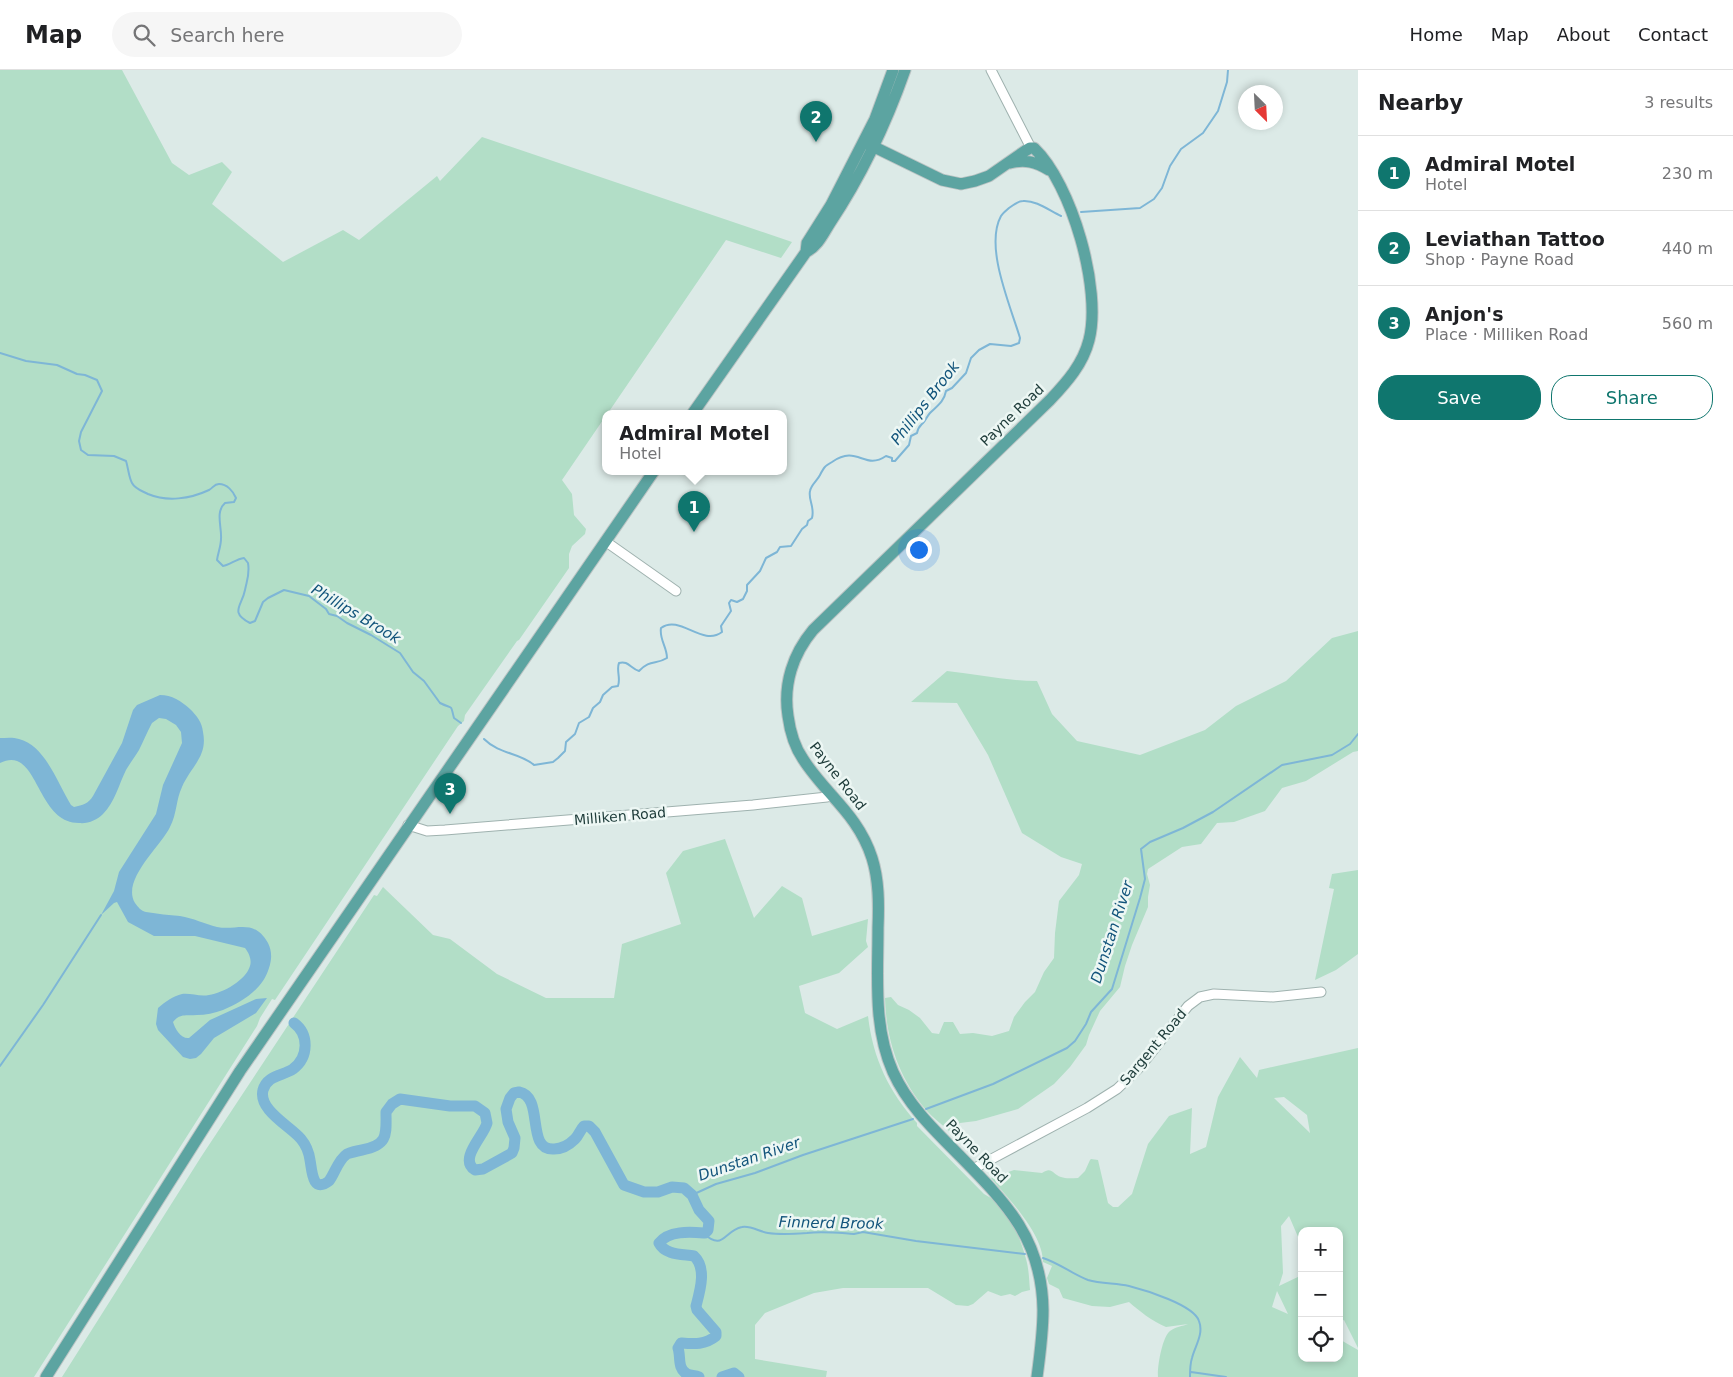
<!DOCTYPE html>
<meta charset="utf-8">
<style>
body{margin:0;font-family:"DejaVu Sans",sans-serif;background:#f6f6f6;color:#202124}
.controls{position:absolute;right:15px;bottom:15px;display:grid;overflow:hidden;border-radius:10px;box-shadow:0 2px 8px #0003}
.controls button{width:45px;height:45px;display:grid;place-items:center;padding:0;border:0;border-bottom:1px solid #e0e0e0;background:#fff;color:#202124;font:25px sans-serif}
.compass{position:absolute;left:1238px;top:15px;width:45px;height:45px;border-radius:50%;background:#fff;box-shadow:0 2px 8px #0003;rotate:156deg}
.you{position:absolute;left:918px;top:479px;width:18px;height:18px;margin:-12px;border:4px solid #fff;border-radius:50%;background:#1a73e8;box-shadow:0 0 0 8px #1a73e833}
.badge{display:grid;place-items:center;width:32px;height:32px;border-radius:50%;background:#0f766e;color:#fff;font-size:16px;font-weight:700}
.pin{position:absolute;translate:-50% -41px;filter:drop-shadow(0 1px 2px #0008)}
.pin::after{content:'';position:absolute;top:26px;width:18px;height:15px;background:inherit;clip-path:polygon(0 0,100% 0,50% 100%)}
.popup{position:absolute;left:602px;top:340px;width:185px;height:65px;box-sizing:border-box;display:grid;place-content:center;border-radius:10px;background:#fff;filter:drop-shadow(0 1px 4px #0005);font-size:16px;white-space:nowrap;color:#757577}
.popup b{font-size:19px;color:#202124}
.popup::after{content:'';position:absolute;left:50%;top:100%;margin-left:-10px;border:10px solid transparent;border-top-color:#fff}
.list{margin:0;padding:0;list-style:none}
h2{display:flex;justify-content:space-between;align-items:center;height:65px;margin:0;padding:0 20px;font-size:21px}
h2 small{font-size:16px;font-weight:400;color:#757577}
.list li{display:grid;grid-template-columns:32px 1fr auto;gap:15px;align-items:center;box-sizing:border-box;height:75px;padding:0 20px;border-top:1px solid #e0e0e0}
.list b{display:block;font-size:19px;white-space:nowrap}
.list p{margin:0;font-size:16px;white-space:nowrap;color:#757577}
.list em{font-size:16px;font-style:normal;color:#757577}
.actions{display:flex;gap:10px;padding:15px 20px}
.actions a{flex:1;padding:11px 0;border:1px solid #0f766e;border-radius:20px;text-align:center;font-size:18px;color:#0f766e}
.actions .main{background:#0f766e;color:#fff}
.icon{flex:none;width:28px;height:28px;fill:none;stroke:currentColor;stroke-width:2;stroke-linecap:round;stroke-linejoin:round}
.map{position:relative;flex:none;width:1358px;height:1307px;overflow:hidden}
header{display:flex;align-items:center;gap:30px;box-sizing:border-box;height:70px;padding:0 25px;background:#fff;border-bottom:1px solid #e0e0e0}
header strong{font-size:24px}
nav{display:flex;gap:28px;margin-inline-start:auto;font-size:18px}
.search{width:350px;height:45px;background:#f6f6f6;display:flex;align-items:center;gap:12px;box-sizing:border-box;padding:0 18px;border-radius:28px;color:#757577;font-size:19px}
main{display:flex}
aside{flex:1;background:#fff}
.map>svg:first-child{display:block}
.green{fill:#b2dec7;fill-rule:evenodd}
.water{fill:#7eb6d6}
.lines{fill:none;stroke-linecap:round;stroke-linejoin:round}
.stream{stroke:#7eb6d6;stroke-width:2}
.river{stroke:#7eb6d6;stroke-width:11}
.minor-casing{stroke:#9fb2af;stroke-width:11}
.major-casing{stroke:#bbc4c4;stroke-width:13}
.minor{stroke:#fff;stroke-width:9}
.major{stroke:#5ca4a1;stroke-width:11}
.labels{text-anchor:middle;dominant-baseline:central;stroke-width:5;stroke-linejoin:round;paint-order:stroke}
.street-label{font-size:14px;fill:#1d3b39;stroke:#edf7f4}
.water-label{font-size:15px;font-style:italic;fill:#12547b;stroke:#edf7f4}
</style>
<header>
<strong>Map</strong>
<div class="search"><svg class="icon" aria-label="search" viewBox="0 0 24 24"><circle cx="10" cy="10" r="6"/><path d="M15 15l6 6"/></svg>Search here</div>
<nav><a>Home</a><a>Map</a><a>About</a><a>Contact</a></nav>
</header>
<main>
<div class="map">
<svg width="1358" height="1307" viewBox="0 0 1358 1307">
<rect width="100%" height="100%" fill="#dceae7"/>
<path class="green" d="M0,0h122l50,93 17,12 33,-13 10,10 -20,32 71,58 60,-32 16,10 78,-64 3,5 42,-44 310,105 -11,16 -55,-18 -118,173h-3v4l-43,63 10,14 2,21 12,14 -1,5 -13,12 -3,8v14l-50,72 -2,1 -52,74 -1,6 -6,5 -183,274 -3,-1 -12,19 -3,8 -223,351h-34z
M1358,561v120l-5,1 -47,29 -24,7 -17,23 -31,11 -17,1 -16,21 -19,3 -34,22 -1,5 3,11 -2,12v10l-16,38 -7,21 -5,21 -20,24 -11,24 -3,10 -16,22 -16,17 -36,25 -42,12 -16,2 -11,8c-7,-7 -16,-13 -23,-21 -27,-32 -40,-70 -41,-112l6,-1 7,8 11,5 11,8 12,15 7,1 5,-12h9l7,12 13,-1 19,3 17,-5 5,-14 11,-15 10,-10 9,-20 10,-14 1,-25 4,-32 20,-26 3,-11 -21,-7 -39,-24 -34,-78 -31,-52 -46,-1 36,-31c30,3 59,10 90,10l15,33 25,27 63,14 65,-25 31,-24 50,-25 46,-43z
M725,769l29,79 28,-32 20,12 10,38 56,-17 -2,22 2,6 -29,26 -40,13 6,27 32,16 31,-13c5,43 21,76 49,107v3l67,68c23,11 36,42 42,65 3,10 3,21 4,31l-8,2 -7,4 -5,-2 -9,2 -13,-5 -15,13 -5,2 -12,-1 -28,-17h-85l-29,5 -49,20 -10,12v34l72,12 -1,6h-764l139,-220 173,-262 3,1 6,-9 50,48 17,4 47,35 49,24h68l8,-54 59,-20 -15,-51 17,-22z
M1358,800v84l-22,16 -21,10 19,-91 -5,-1 3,-14z
M1358,978v300l-14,-28 -5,2v-91h-37v15l-13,-30 -8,10 2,47 -4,13 23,-11v83h37v-19l19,11v27h-200c-1,-9 4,-40 12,-46 5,-4 13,-5 18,-7l-22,3c-13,-5 -28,-17 -37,-25l-19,5 -18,-1 -29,-8 -4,-9 -10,-5 -2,-6 5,-12 -9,-4c0,-28 -34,-63 -52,-84l23,-8 28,3c10,-7 10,1 19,4 5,2 11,1 17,1l7,-7 5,-11 1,-1 7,1 10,43 5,4h5l14,-13 16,-50 21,-28 23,-8 -2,46 16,-7 12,-50 22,-40 17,21 2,-8zM1284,1027l23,18 3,18 -36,-35zM1277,1221l11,23 -16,-7z"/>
<path class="water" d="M160,625c12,0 21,6 30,14 7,7 12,13 13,23 5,25 -12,34 -21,55 -6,12 -5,27 -12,40 -9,19 -49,53 -35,76 3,4 6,8 11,9 12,2 23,3 34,4 13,2 25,8 37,11 20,4 37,-9 51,16 4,8 4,16 1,25 -6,21 -27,34 -46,42 -8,3 -18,5 -26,5 -11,1 -17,-2 -24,7 2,7 8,17 16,16l21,-18 46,-21 11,-1 -11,15 -42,25 -13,16 -5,4 -6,1 -7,-2 -25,-27 -2,-6 2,-16c7,-6 15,-12 24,-14 9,-1 18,3 27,1 14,-2 37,-15 41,-29 2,-6 -1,-13 -5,-18l-50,-12h-41l-26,-14 -11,-20 -3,1 -13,12 13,-24 5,-19 37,-58 7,-29 19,-42 -1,-11 -5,-7 -10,-6 -7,-1 -7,5c-5,9 -9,19 -13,27 -4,7 -9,13 -13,20 -7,14 -11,32 -23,44 -6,6 -15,10 -24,9 -44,0 -40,-79 -79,-60v-25c6,0 13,-1 19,1 26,6 39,45 52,66l3,2c9,-2 14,-3 19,-11l29,-53 11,-33 4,-5z"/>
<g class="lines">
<path class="stream" d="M1081,142l59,-4 14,-9 8,-11 8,-22 11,-17 22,-16 15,-22 9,-29 1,-12
M0,283l26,8 31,4 20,9 8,1 12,5 5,11 -21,41 -2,9 2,9 7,5 26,1 12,5c2,6 3,17 6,22 3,6 10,8 16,11 19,8 42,5 61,-4 4,-2 5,-6 10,-6 8,0 14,7 17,14l-2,4 -9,1c-10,9 -3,24 -4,36 0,7 -3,14 -4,21l6,6c7,-1 13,-7 21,-8l4,5c2,11 -1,17 -3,27 -3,16 -16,22 5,33l5,-2 8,-19 5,-4 16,-8 25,6 17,13 3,5 8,2 10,7 24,12 29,18 13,19 11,9 16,22c14,7 10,0 14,15l7,5
M484,669c16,16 35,13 50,26l19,-3 5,-4 7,-7 1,-9 9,-8 4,-11 10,-6 4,-9 7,-6 3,-7 9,-8 6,-1c3,-8 -2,-16 1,-23 9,-3 12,6 20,8 11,-12 17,-6 28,-13 0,-11 -8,-19 -6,-30 19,-14 41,19 61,4l-1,-6 10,-15 -2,-8 2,-3 6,2 6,-3 4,-8v-6l13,-14 6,-13 11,-6 3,-5 11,-1 11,-17 5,-4 1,-4 4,-3c3,-11 -4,-18 -2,-27 1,-6 7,-10 10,-16 4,-8 5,-9 12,-13 26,-18 32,9 54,-6l6,2v3h3l14,-16 2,-9 6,-3c1,-6 3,-7 6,-10 3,-3 4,-7 7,-10 7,-7 14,-11 16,-22l6,-3 14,-15 5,-15 8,-8 11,-6 21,2 8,-3 1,-5c-9,-31 -36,-91 -19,-122 2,-3 6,-6 8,-8 4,-3 9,-7 14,-7 13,-1 27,10 38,15
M0,996l43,-61 58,-90
M926,1039l67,-25 74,-36 8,-7 11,-17 5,-12 21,-23 28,-91 5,-19 -4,-30 9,-7 33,-14 30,-16 69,-47 50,-10 18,-11 8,-10
M692,1125l24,-11 39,-11 48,-18 110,-36
M703,1163c21,19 20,-2 39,-6 8,-2 18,5 26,6 13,2 26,1 39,0 16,-2 32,0 47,1l9,-2 53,9 109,13
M1043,1188c16,5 29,16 45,22 13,4 28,3 41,6 16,4 65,19 70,35 5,13 -4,25 -7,37 -2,6 -2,13 -2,19
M1191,1302l35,5"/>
<path class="river" d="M294,953c15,11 15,34 -1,46 -10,7 -26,6 -30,21 -5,20 27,36 38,49 5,6 8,14 9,21 2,10 2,34 19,21 6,-8 9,-21 18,-27 5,-2 10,-3 15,-4 27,-5 24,-16 24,-38l6,-8 8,-5 50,7h25l10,7 2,10c-3,13 -29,36 -12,47l8,-1 29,-16 2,-5 1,-10 -7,-16 -2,-13 4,-11 4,-5 5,-1c26,5 6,59 35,57 8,0 16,-5 21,-10 4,-4 5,-9 9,-13h5l6,6 29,53 20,7h14l14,-5 12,1 8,7 7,15 10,11 -1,9 -3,3c-14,-1 -36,-3 -46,10 6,12 23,11 35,13 13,12 6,35 2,50l1,4 19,22v4c-11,9 -22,8 -35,7l-3,5c3,8 -1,21 9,26 4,2 8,1 12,3
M722,1307l12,-4 5,4"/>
<defs>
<path id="minor" d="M991,0l40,78
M605,471l71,50
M408,755l19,6 18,-1 308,-25 74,-8 5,-3
M973,1099l114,-61 30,-19 23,-22 48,-61 12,-9 14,-3 59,3 48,-5"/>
<path id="major" d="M864,72l78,38 19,4 14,-3 14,-5 36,-25 5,-3h4c38,36 68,142 55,192 -6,24 -22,42 -39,60l-237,230c-20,24 -30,54 -25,86 2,15 6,30 15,43 22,35 55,55 69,99 7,22 7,46 6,70 0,49 -5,99 15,144 14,31 38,55 62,79 48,49 87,85 88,159 0,23 -3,45 -6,67
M1010,93c15,-4 26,-1 39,7
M806,182c12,-6 17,-18 24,-29 32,-48 56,-99 75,-153
M693,343l113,-161 1,-9 24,-38 44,-86 18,-49
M46,1307l194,-306 414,-600"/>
</defs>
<use href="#minor" class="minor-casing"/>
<use href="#major" class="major-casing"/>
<use href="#minor" class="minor"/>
<use href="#major" class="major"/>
</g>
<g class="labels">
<g class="street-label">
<text transform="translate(1012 345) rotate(-44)">Payne Road</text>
<text transform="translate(838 706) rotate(52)">Payne Road</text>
<text transform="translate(620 746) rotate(-5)">Milliken Road</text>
<text transform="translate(1153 977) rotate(-50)">Sargent Road</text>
<text transform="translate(977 1081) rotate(46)">Payne Road</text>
</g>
<g class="water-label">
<text transform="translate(925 333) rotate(-52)">Phillips Brook</text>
<text transform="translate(356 544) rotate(31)">Phillips Brook</text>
<text transform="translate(1112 862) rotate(-72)">Dunstan River</text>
<text transform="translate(749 1089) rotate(-19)">Dunstan River</text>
<text transform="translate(831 1153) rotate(1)">Finnerd Brook</text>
</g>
</g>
</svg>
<div class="controls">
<button>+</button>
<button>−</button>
<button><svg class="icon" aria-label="locate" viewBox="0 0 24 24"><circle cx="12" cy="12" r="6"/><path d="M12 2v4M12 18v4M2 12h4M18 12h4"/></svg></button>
</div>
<svg class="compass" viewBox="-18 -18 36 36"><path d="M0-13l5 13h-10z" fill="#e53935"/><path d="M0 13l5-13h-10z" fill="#757577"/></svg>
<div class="you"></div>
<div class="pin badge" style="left:694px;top:462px">1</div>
<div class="popup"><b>Admiral Motel</b>Hotel</div>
<div class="pin badge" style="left:816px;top:72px">2</div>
<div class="pin badge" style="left:450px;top:744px">3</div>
</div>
<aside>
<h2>Nearby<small>3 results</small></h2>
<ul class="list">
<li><span class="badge">1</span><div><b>Admiral Motel</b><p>Hotel</p></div><em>230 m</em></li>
<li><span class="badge">2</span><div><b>Leviathan Tattoo</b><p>Shop · Payne Road</p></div><em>440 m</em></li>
<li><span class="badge">3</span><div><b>Anjon's</b><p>Place · Milliken Road</p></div><em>560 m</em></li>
</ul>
<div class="actions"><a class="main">Save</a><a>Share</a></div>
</aside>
</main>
